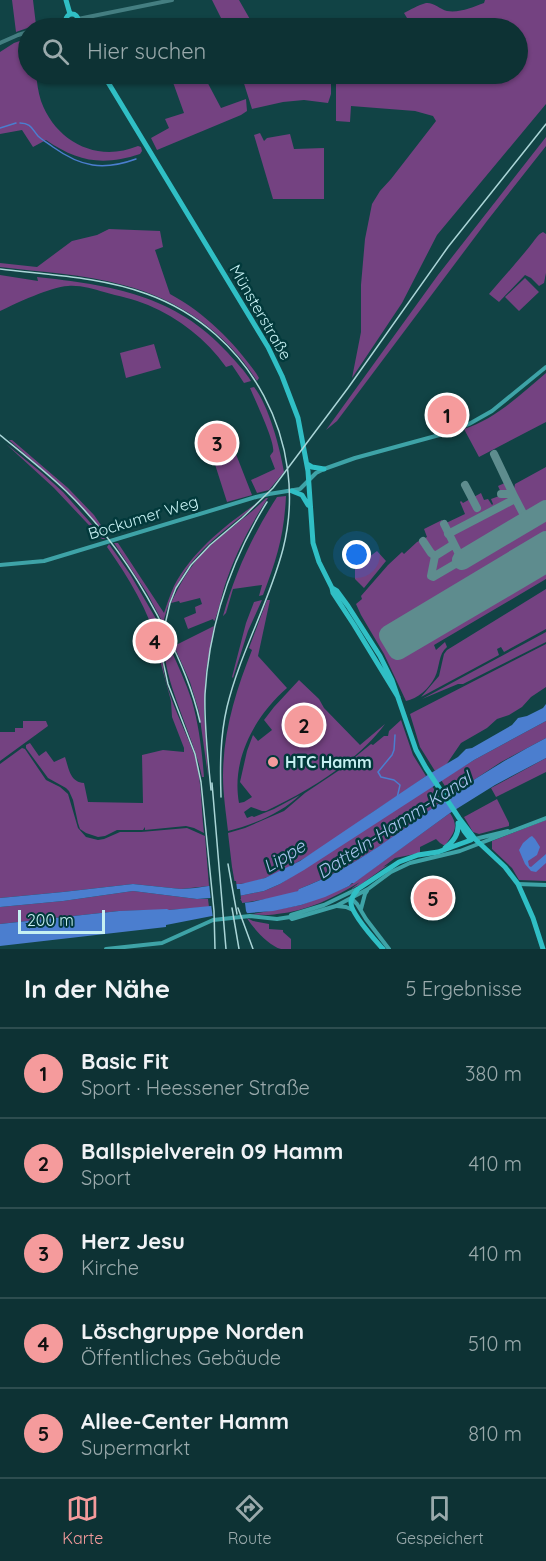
<!DOCTYPE html>
<html lang="de">
<meta charset="utf-8">
<style>
body{margin:0;font-family:Quicksand,sans-serif;background:#1b3e40;color:#f1f3f6}
.scale{position:absolute;left:18px;bottom:15px;width:87px;box-sizing:border-box;padding-left:6px;border:3px solid #c6f0f2;border-top:0;font-size:16px;line-height:21px;white-space:nowrap;color:#c6f0f2;-webkit-text-stroke:4px #02393b;paint-order:stroke}
.you{position:absolute;left:357px;top:555px;width:21px;height:21px;margin:-15px;border:4px solid #fff;border-radius:50%;background:#1a73e8;box-shadow:0 0 0 9px #1a73e833}
.badge{display:grid;place-items:center;width:39px;height:39px;border-radius:50%;background:#f59b9c;color:#111;font-size:20px;font-weight:700}
.pin{position:absolute;translate:-50% -50%;border:3px solid #fff;box-shadow:0 2px 6px #0006}
.list{margin:0;padding:0;list-style:none}
h2{display:flex;justify-content:space-between;align-items:center;height:78px;margin:0;padding:0 24px;font-size:26px}
h2 small{font-size:20px;font-weight:400;color:#9aaaac}
.list li{display:grid;grid-template-columns:39px 1fr auto;gap:18px;align-items:center;box-sizing:border-box;height:90px;padding:0 24px;border-top:2px solid #2d4d4f}
.list b{display:block;font-size:22px;white-space:nowrap}
.list p{margin:0;font-size:20px;white-space:nowrap;color:#9aaaac}
.list em{font-size:20px;font-style:normal;color:#9aaaac}
.icon{flex:none;width:33px;height:33px;fill:none;stroke:currentColor;stroke-width:2;stroke-linecap:round;stroke-linejoin:round}
.map{position:relative;flex:none;width:546px;height:949px;overflow:hidden}
.search{position:absolute;background:#0d3234;box-shadow:0 2px 4px #0004;left:18px;right:18px;top:18px;height:66px;display:flex;align-items:center;gap:15px;box-sizing:border-box;padding:0 21px;border-radius:33px;color:#9aaaac;font-size:22px}
.sheet{height:528px;background:#0d3234}
nav{display:flex;justify-content:space-around;align-items:center;box-sizing:border-box;height:84px;border-top:2px solid #2d4d4f;background:#0d3234;font-size:16px;color:#9aaaac}
nav a{display:grid;justify-items:center;gap:3px}
nav .on{color:#f59b9c}
.map>svg:first-child{display:block}
.green{fill:#744281}
.water{fill:#4b7ecf}
.pier{fill:#114345}
.lines{fill:none;stroke-linecap:round;stroke-linejoin:round}
.stream{stroke:#4b7ecf;stroke-width:1.5}
.taxiway{stroke:#5e8c8e;stroke-width:8}
.runway{stroke:#5e8c8e;stroke-width:20}
.tertiary{stroke:#447e81;stroke-width:4}
.secondary{stroke:#3ea3a7;stroke-width:4}
.primary{stroke:#30bfc5;stroke-width:5}
.rail{stroke:#aad5d7;stroke-width:1.5}
.poi-dot{fill:#f59b9c;stroke:#02393b;stroke-width:2}
.labels{text-anchor:middle;dominant-baseline:central;stroke-width:5;stroke-linejoin:round;paint-order:stroke}
.street-label{font-size:16px;fill:#c6f0f2;stroke:#02393b}
.poi-label{font-size:16px;font-weight:bold;fill:#c6f0f2;stroke:#02393b;text-anchor:start}
.water-label{font-size:18px;font-style:italic;fill:#a8c3ed;stroke:#02393b}
</style>
<div class="map">
<svg width="546" height="949" viewBox="0 0 546 949">
<rect width="100%" height="100%" fill="#114345"/>
<path class="green" d="M12,0h21l3,25 -20,7z
M212,0h27l16,28h-29z
M485,0h61v104l-109,131 -35,68 -50,75 9,-46v-47l4,-46 7,-35 8,-13 11,-12 45,-58 -3,-5 -18,-5 -64,-5 -1,16 -14,-1v-47h182v-46h-105l-9,-15c6,-3 14,-8 22,-10 7,-1 14,6 21,8 13,2 26,-4 37,-8z
M28,38v36h8c1,8 2,18 5,27 15,41 56,62 97,45l3,1 1,4 -2,3c-37,12 -62,8 -94,-14l-13,7 -11,-17 -22,4v-82l14,-9z
M170,74h33l18,34 25,-9 1,12 -6,4 -84,35 -6,-12 18,-10 -4,-9 19,-6z
M241,74h13l1,8 5,1 32,-8c9,6 28,6 39,6v13l-3,9 -24,-3 -21,2 -31,7z
M260,133l4,8 3,-3 23,-4 4,15 30,-1v51h-51l-19,-64z
M546,137v9l-59,75 -150,200 -11,9 112,-155z
M109,229l51,2 3,16 -8,3 15,44c35,19 63,47 86,79l3,5 -2,3c-31,-49 -79,-82 -134,-96 -40,-11 -82,-13 -123,-18v-4l37,4 35,-26 25,-6z
M543,232l3,2v39l-2,10 -5,3 -8,-8 -6,-3 -26,27 -10,-8c14,-16 28,-32 41,-48 5,-6 7,-11 13,-14z
M0,275l38,6 -1,-4c73,8 139,18 191,76 8,9 17,18 23,28l-7,2 -12,-18 -6,2c-20,-28 -47,-49 -78,-62 -14,-6 -30,-9 -44,-13 -11,-3 -24,-7 -36,-6 -18,1 -51,17 -68,25z
M525,278l14,14 -20,19 -14,-14z
M154,344l7,24 -35,10 -6,-25z
M546,373v49l-67,35 -15,-28c32,-10 57,-35 82,-56z
M254,387c15,19 26,61 30,85l-15,18 -12,3 -6,-13 24,-11 -5,-13c1,-2 2,-3 3,-4 3,-9 -19,-54 -23,-64z
M9,440h3l56,48 26,27 15,22 -44,-48z
M6,444l36,29 21,19 42,47h-3l-48,-51z
M232,444l20,51 -25,7 -15,-47z
M546,467v112l-112,66 2,5 9,-8 2,5c-9,7 -7,20 -12,30 -5,11 -18,22 -29,24l-22,-47 -23,-39 -5,-11 6,-5 -1,-3 27,-31 14,-13 2,2 13,-12 10,-5 -3,-8 18,-9 2,4 21,-10 -5,-12 1,-1 2,2 18,-10 3,7 4,-1 4,6 1,-1 -2,-5 11,-4 -4,-9 9,-4 4,9 3,-2 1,-5z
M286,496c-2,39 -9,63 -23,99l-4,1 3,-11 -29,4 -7,24 -3,3c12,-43 30,-82 54,-119z
M266,498h2c-18,27 -34,58 -44,90 -3,10 -5,21 -9,32l-1,1 -1,-2 -25,10 -4,-11 12,-5 -1,-6 7,-3 -2,-6 -20,5 -1,-2 -8,2c7,-15 14,-28 24,-41 20,-25 49,-41 71,-64z
M260,501c-27,24 -62,46 -80,79 -8,13 -13,28 -17,43l-16,-30 -33,-50h4l46,70c3,-9 6,-18 10,-27 19,-36 53,-62 86,-85z
M109,544l21,30 29,50 3,7 -1,15 -2,1c-11,-37 -30,-69 -52,-100z
M377,551l9,10 -22,27 -9,-9v-15l14,-7z
M546,589v40l-42,23 -3,-5 -4,2 2,6 -78,42 18,-21 5,-22 3,-4z
M262,600l-14,31 -15,47 -1,-1 14,-54 8,-21z
M267,600h3l-12,56 29,32c-32,28 -56,71 -48,115l5,-1 8,-5 -12,-15 7,-31 6,-16 5,6 14,-11 -8,-10 10,-13 25,-27 20,19 5,9 36,37 25,-21c-28,38 -77,67 -119,87h-4l-11,-4 -7,5 3,6 5,-2 2,1 20,-8 26,-14c-17,17 -49,31 -72,36 -2,-18 -5,-37 -5,-55 0,-44 13,-86 29,-126l-3,-2z
M214,626l-8,45 -2,41 4,64 -9,-64 -9,-30 -16,-36z
M546,632v10l-83,42h-5l-36,15z
M546,644v43l-15,10 -9,10 -13,8 -12,4 -10,9 -26,15 -15,22 -11,6 -15,-24 -10,-33z
M170,648c8,17 16,35 22,53 7,25 10,50 12,76h-2c-9,-43 -33,-82 -38,-126z
M162,652c0,36 20,69 32,102 8,25 7,53 10,79l-10,-5 -8,-2 -41,4v-3l-2,3h-26l-12,6 -7,1 -12,-4 -6,-4 -2,-6 -5,-23 -4,-9 -3,-3 -18,-10 -22,-30v-3l4,-2 9,13 7,-5 8,11 11,-5c4,12 5,25 19,26l4,19 55,1 -1,-48 21,-5 21,2v-4l-12,-31 -1,-16 -13,-48z
M401,720l12,35 13,21c-16,12 -33,23 -50,34 -30,21 -104,77 -141,74l-3,-17 -4,-34 17,-5 39,-17 21,-18 33,-22 33,-27 2,1 11,-9h4l1,-5z
M23,721h23l2,5 -48,35v-29h15v-4h8z
M546,721v17l-45,24 -50,33 -10,-15 33,-20z
M22,748l3,1 21,31 14,7 8,7 10,34 8,9 12,3 6,-1 16,-7h21l46,-4 18,8 4,50 -28,3 -48,-5 -70,8 -63,6v-134z
M546,758v14l-50,25 -5,-9z
M432,786l10,15c-44,33 -90,68 -143,88v2l-19,6 -38,6 -3,-7 25,-5 16,-7z
M497,799l12,24v3l-30,8 -6,-2 -9,-15z
M450,813c10,15 3,20 -5,33l-5,-3 -4,-4 -16,8v6l-25,5 -12,9 5,-2 -28,20 -9,4 9,-7c-26,16 -53,29 -83,32 -10,2 -19,0 -29,1l53,-10 48,-19z
M546,820v61l-27,-1 -7,-12 -20,-19v-8z
M133,891l64,8h11l1,8 -40,3 -50,1 -119,13v-17l63,-6z
M247,918l6,3 16,3v5l14,1v2l8,7v10c-3,0 -7,0 -10,0 -12,-3 -28,-21 -34,-31z"/>
<path class="water" d="M546,704v17l-72,39 -170,110 -24,14 -16,7 -25,5 -42,3 -64,-8 -70,10 -63,6v-9l63,-6 70,-8 48,5 14,-1 27,-4h19l24,-6 35,-17 126,-85 32,-19 8,-8 6,-1 40,-23 6,-7 9,-2 16,-8z
M546,738v20l-51,27 -45,28 -96,70h-2l-3,3 -24,11 -24,8 -28,6 -61,5 -46,9v2l-166,19v-22l119,-13 48,-2 2,1 83,-8 46,-11 1,-2c57,-21 103,-60 152,-94 31,-21 62,-40 95,-57z
M530,837l2,-1 3,3 5,8 -3,8 -9,6 1,5 2,1 15,-13v9l-10,9 -5,-1 -6,-7 -6,-14 4,-7z"/>
<path class="pier" d="M222,881h14l1,8h3l1,10 -30,3 -2,-19z
M241,900l1,3h3l1,8 3,6 -36,2 -2,-15z"/>
<g class="lines">
<path class="stream" d="M20,123c11,0 12,6 18,13 4,4 10,7 15,11 28,20 50,24 83,12
M0,128l16,-5
M395,735l-1,15 -2,5 -14,17 3,5 13,3 6,5 -3,13"/>
<path class="taxiway" d="M494,454l19,40
M465,485l12,23
M501,494h12l14,27
M448,534l67,-35
M423,541l8,12 4,3 16,-10 2,-3
M435,556l-4,20 2,1 29,-17 -18,-36"/>
<path class="runway" d="M546,541l-157,94 9,15 148,-87
M462,560l84,-50"/>
<path class="tertiary" d="M78,19l94,-19
M51,27l18,1
M41,28l25,-6
M0,43l18,-8 10,-3"/>
<path class="secondary" d="M0,565l44,-4 212,-64 13,-3 31,-5 16,-16 8,-4 31,-11 88,-24 26,-10 23,-13 54,-44
M475,839l33,-8
M518,884l28,1
M352,899l5,5 9,15 23,30
M337,906l9,1 7,3
M361,909l4,-15 2,-3
M290,917l1,-2 33,-10 33,-16
M106,949l56,-6 51,-23 37,-4 27,3 13,-2 2,2 44,-13 32,-17 23,-17 19,-9 50,-12 86,-33"/>
<path class="primary" d="M66,0l4,14
M66 20a6 6 0 1 1 12 0a6 6 0 1 1-12 0Z
M103,74l165,273 14,29 16,42 10,53 5,72 6,19 13,26 1,5 21,32 44,72
M307,464l5,3 12,2
M292,491l10,4 6,10
M332,588l5,3 11,15 32,50 12,24 24,70 10,18 33,50 16,21 30,28 13,17 15,34 10,31
M445,848c9,-7 14,-14 13,-25
M383,949c-8,-9 -33,-36 -32,-47 0,-5 4,-9 7,-13l41,-27 19,-7 20,-3 33,-12 -7,-9 -4,-9"/>
<path class="rail" d="M0,269c49,6 101,8 147,25 103,37 163,149 136,255 -14,54 -43,104 -56,158 -7,30 -7,60 -6,90
M0,435c22,18 45,36 66,56 42,41 74,89 100,141 14,29 27,58 34,90
M212,783l14,166
M211,790c-3,-32 -7,-64 -6,-96 4,-68 26,-134 62,-192
M228,864l9,50
M232,908l7,41
M238,908l15,41
M215,949l-1,-38 -13,-129 -6,-28 -27,-70 -5,-23 1,-32 6,-26 6,-15 15,-23 19,-20 32,-27 31,-30 75,-100 100,-141 98,-123"/>
</g>
<circle class="poi-dot" cx="273" cy="762" r="6"/>
<g class="labels">
<g class="street-label">
<text transform="translate(261 312) rotate(60)">Münsterstraße</text>
<text transform="translate(143 517) rotate(-17)">Bockumer Weg</text>
</g>
<g class="poi-label">
<text x="285" y="762">HTC Hamm</text>
</g>
<g class="water-label">
<text transform="translate(394 825) rotate(-33)">Datteln-Hamm-Kanal</text>
<text transform="translate(284 856) rotate(-31)">Lippe</text>
</g>
</g>
</svg>
<div class="scale">200 m</div>
<div class="you"></div>
<div class="pin badge" style="left:447px;top:415px">1</div>
<div class="pin badge" style="left:304px;top:725px">2</div>
<div class="pin badge" style="left:217px;top:443px">3</div>
<div class="pin badge" style="left:155px;top:641px">4</div>
<div class="pin badge" style="left:433px;top:898px">5</div>
<div class="search"><svg class="icon" aria-label="search" viewBox="0 0 24 24"><circle cx="10" cy="10" r="6"/><path d="M15 15l6 6"/></svg>Hier suchen</div>
</div>
<section class="sheet">
<h2>In der Nähe<small>5 Ergebnisse</small></h2>
<ul class="list">
<li><span class="badge">1</span><div><b>Basic Fit</b><p>Sport · Heessener Straße</p></div><em>380 m</em></li>
<li><span class="badge">2</span><div><b>Ballspielverein 09 Hamm</b><p>Sport</p></div><em>410 m</em></li>
<li><span class="badge">3</span><div><b>Herz Jesu</b><p>Kirche</p></div><em>410 m</em></li>
<li><span class="badge">4</span><div><b>Löschgruppe Norden</b><p>Öffentliches Gebäude</p></div><em>510 m</em></li>
<li><span class="badge">5</span><div><b>Allee-Center Hamm</b><p>Supermarkt</p></div><em>810 m</em></li>
</ul>
</section>
<nav>
<a class="on"><svg class="icon" aria-label="map" viewBox="0 0 24 24"><path d="M3 6l6-2 6 2 6-2v14l-6 2-6-2-6 2zM9 4v14M15 6v14"/></svg>Karte</a>
<a><svg class="icon" aria-label="directions" viewBox="0 0 24 24"><path d="M12 3l9 9-9 9-9-9zM9 14v-3h6M13 9l2 2-2 2"/></svg>Route</a>
<a><svg class="icon" aria-label="saved" viewBox="0 0 24 24"><path d="M7 4h10v16l-5-4-5 4z"/></svg>Gespeichert</a>
</nav>
